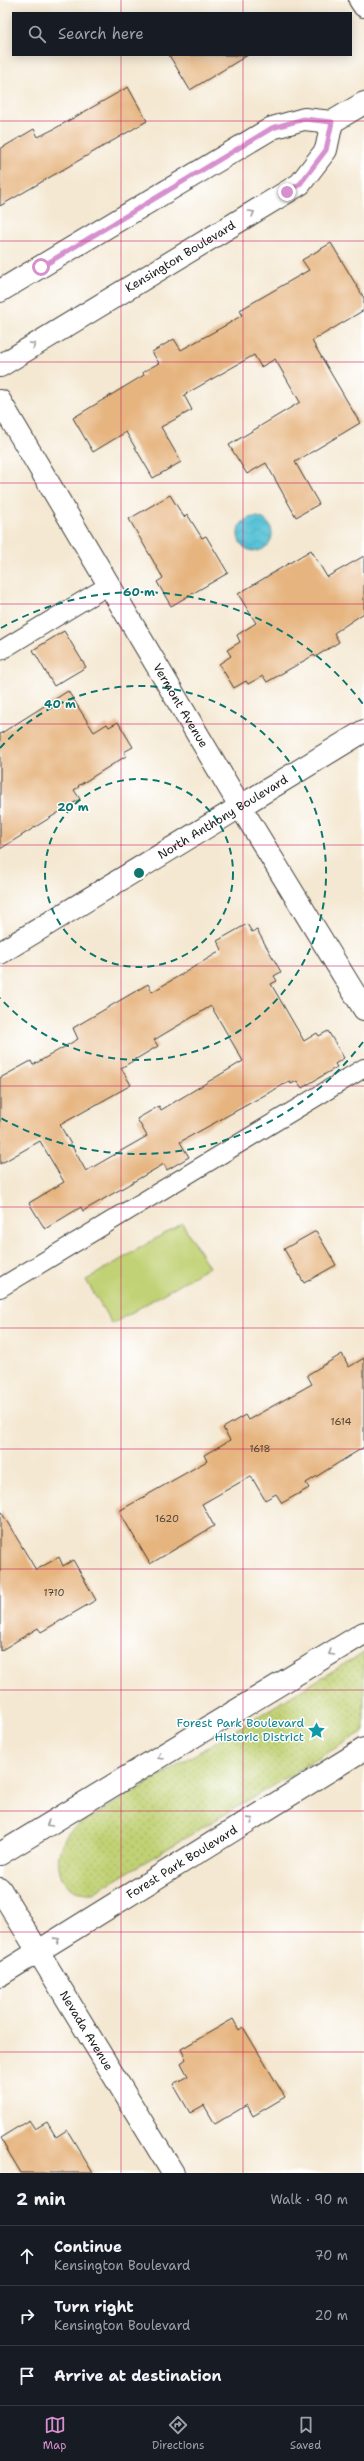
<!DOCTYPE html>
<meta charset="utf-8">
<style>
body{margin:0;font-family:"Shantell Sans",sans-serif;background:#20242c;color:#f1f3f6}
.stop{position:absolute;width:12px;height:12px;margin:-9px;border:3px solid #d690ce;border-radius:50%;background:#fff}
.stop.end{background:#d690ce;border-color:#fff;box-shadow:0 1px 4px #0008}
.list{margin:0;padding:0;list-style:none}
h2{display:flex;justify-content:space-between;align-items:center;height:52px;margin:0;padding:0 16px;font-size:17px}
h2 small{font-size:13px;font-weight:400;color:#9ea1a6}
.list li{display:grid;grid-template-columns:26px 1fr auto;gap:12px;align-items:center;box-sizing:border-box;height:60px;padding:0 16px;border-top:1px solid #363941}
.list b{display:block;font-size:15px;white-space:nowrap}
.list p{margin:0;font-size:13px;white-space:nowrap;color:#9ea1a6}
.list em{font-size:13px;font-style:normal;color:#9ea1a6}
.icon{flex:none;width:22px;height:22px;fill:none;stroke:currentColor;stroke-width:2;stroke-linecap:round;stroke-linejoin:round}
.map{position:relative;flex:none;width:364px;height:2173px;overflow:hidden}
.search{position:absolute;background:#171b24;box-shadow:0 2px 10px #0003;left:12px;right:12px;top:12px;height:44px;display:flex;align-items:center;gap:10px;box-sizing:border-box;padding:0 14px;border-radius:0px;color:#9ea1a6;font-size:15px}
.sheet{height:232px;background:#171b24}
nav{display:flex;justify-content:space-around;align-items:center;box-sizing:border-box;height:56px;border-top:1px solid #363941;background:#171b24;font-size:11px;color:#9ea1a6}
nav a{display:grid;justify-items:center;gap:2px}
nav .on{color:#d690ce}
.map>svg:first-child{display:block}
.grass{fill:url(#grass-dots);stroke:#6e7648}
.pitch{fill:#c1d174;stroke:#6e7648}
.water{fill:url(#water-waves);stroke:#3b707a}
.building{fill:#e6b47e;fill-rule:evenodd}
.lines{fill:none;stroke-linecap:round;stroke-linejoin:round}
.lane-casing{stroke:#3c3b37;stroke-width:20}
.street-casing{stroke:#3c3b37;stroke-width:24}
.secondary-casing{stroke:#3c3b37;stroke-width:24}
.primary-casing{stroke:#3c3b37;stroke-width:24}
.lane{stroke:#fff;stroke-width:18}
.street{stroke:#fff;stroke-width:22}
.secondary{stroke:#fff;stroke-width:22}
.primary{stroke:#fff;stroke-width:22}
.oneway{stroke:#999}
.route{stroke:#d690ce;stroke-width:5}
.grid{fill:none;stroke:#c2185b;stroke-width:1;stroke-opacity:0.55}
.ring{fill:none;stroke:#0f766e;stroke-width:2;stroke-dasharray:7 5}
.labels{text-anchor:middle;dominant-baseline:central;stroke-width:3;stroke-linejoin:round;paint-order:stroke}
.number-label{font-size:10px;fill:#4e4234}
.street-label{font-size:12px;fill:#1c1c1c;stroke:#fff}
.culture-label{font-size:12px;fill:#0d838f;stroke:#fff;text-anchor:end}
.centre{fill:#0f766e;stroke:#fff;stroke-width:2}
.ring-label{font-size:12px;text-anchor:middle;font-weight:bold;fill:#0f766e;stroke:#fff;stroke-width:3;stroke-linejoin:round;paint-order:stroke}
</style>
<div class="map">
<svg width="364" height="2173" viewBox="0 0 364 2173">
<defs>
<pattern id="grass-dots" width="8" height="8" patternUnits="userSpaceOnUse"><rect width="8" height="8" fill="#c1d174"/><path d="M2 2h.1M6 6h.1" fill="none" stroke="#a5b364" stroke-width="1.8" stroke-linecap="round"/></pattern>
<pattern id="water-waves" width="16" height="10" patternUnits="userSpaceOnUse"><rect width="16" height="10" fill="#5ac3d7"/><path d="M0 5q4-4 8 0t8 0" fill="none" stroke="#4ea7b8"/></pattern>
</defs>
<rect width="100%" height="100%" fill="#fff"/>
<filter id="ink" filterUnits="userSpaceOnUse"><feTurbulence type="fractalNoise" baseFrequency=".025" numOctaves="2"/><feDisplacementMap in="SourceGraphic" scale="8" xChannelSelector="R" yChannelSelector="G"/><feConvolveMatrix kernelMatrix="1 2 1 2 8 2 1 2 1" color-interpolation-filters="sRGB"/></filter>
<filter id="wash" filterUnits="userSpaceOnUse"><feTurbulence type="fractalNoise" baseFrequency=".012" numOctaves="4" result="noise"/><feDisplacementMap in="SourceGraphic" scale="16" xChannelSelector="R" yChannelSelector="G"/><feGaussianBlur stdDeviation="0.9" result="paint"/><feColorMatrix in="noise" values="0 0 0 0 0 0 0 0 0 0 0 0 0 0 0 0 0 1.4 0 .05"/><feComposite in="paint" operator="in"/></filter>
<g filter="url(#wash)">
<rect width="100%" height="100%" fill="#f4e8d2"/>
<path class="grass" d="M364,1652v79l-271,162c-38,3 -44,-41 -21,-64z"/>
<path class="pitch" d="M182,1223l27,44 -97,57 -26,-44z"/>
<path class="water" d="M238 534a17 17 0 1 1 34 0a17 17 0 1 1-34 0Z"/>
<g id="blocks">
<path class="building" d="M169,55h79l-58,35z
M128,87l19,34 -147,85v-57l34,-20 4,8 16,-8z
M331,243l33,55v12l-52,31 48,82 -65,39 24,42 -23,13 -30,-54 -19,11 -18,-29 71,-43 -25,-43 -14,8 -7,-12 -70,40 8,15 -31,17 20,35 -28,16 -27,-46 -33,20 -20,-34 71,-43 -1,-3 16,-9 -7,-11 22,-13 7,11 47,-26 14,-9 -2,-5 69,-40 -7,-10z
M170,495l14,22 3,-3 15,24 4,-2 22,37 -57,33 -14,-24 6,-4 -34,-59z
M311,550l16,27 37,-21v57l-30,20 5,9 -24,15 -1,-2 -47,27 -4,-6 -15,8 -2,-3 -12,7 -15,-24 12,-8 -4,-6 13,-8 -3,-7 19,-12 -18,-29z
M64,631l22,36 -32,19 -21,-36z
M68,691l26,41 13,-8 2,3 9,-5 15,25 -9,5 2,4 -48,30 1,1 -5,3 6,9 -80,50v-115z
M247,924l5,8 5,-2 24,42 -7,4 3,5 -6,3 33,57 13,-8 2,3 9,-5 16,27 -9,6 2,3 -35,21 -5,-7 -6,3 -1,-3 -110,61 9,15 -22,13 -3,-6 -81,47 -2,-4 -36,22 -16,-26 35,-21 -24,-41 -40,23v-86l31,-17 2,4 45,-26 -5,-11 75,-44 4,8 67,-40 3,-3 -5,-8zM211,1006l32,55 -82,49 -2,-4 -22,13 10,17 -61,35 -26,-46 71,-40 -10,-17 37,-22 -4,-6z
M316,1231l20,34 -32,18 -20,-34z
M342,1354l7,13 15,-9v89l-58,36 3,5 -27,15 -6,-9 -11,6 -14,-24 -49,28 12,22 -64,38 -31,-53 88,-50 -3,-6 26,-15 -7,-12 22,-13 3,5 64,-36 -5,-9z
M0,1510l36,60 23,-13 4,9 10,-6 23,40 -55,32 -3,-4 -38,23z
M233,2019l6,11 4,-3 42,70 -32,19 -6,-11 -32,19 -11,-19 -14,8 -17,-29 15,-8 -7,-13 5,-4 -5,-10z
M29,2120l6,9 12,-7 9,15 11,-7 26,43h-72l-21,-35z"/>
</g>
</g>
<g filter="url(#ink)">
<use href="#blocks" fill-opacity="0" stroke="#3c3b37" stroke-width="1"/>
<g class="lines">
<defs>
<path id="lane" d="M0,651l109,-66
M0,1288l364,-220"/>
<g id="street">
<path d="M0,291l272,-163 32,-9 28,3 32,-19"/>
<path id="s1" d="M0,366l300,-182 26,-34 6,-28"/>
<path id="s2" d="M0,401l240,405 124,203"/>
<path d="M0,1854l364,-221"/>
<path id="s3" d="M0,1889l173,284"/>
<path id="s4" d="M0,1975l364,-226"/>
</g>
<path id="secondary" d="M360,0l4,6"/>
<g id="primary">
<path id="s5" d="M0,953l364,-222"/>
</g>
</defs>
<use href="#lane" class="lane-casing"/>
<use href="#street" class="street-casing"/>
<use href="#secondary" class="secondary-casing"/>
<use href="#primary" class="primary-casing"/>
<use href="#lane" class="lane"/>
<use href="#street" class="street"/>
<use href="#secondary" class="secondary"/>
<use href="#primary" class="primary"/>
</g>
<defs><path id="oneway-chevron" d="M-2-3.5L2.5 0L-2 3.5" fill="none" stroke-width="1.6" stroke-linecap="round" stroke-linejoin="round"/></defs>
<g class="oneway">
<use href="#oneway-chevron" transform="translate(252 213) rotate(-31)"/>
<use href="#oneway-chevron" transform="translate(33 345) rotate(-31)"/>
<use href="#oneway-chevron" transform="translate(331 1653) rotate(149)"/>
<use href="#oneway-chevron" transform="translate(160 1757) rotate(149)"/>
<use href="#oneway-chevron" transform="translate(251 1820) rotate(-32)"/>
<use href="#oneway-chevron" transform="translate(49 1824) rotate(149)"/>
<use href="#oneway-chevron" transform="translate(57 1940) rotate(-32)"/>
</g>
</g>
<g class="lines" filter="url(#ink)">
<path class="route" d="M41,267l231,-139 32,-9 28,3 -6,28 -26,34 -13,8"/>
</g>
<path class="grid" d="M121,0v13M243,0v13M121,55v2118M243,55v2118M0,121h364M0,241h364M0,362h364M0,483h364M0,604h364M0,724h364M0,845h364M0,966h364M0,1086h364M0,1207h364M0,1328h364M0,1449h364M0,1569h364M0,1690h364M0,1811h364M0,1932h364M0,2052h364"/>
<g class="ring">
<circle cx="139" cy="873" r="94"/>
<path d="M0 748A187 187 0 1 1 0 998"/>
<path d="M363 1042A281 281 0 0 1 1 1118M1 628A281 281 0 0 1 363 704"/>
</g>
<defs>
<symbol id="sight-bare" viewBox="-9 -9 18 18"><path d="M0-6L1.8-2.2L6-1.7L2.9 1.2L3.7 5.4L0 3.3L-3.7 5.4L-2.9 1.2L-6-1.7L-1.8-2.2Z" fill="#0f9aa8" stroke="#fff" stroke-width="2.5" paint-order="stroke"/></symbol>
</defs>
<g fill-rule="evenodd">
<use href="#sight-bare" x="304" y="1718" width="25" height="25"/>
</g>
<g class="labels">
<g class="number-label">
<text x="341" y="1421">1614</text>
<text x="260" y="1448">1618</text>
<text x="167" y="1518">1620</text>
<text x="54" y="1592">1710</text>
</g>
<g class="street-label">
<text stroke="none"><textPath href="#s1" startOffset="211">Kensington Boulevard</textPath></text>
<text stroke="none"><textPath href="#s2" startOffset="354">Vermont Avenue</textPath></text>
<text stroke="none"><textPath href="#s5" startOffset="261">North Anthony Boulevard</textPath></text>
<text stroke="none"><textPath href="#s4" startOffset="214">Forest Park Boulevard</textPath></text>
<text stroke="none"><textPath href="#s3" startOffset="166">Nevada Avenue</textPath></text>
</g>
<g class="culture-label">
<text x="304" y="1723">Forest Park Boulevard<tspan x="304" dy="14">Historic District</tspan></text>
</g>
</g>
<circle cx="139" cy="873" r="6" class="centre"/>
<g class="ring-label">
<text x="139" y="596">60 m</text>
<text x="60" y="708">40 m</text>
<text x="73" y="811">20 m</text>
</g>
</svg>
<div class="stop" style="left:41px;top:267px"></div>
<div class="stop end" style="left:287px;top:192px"></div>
<div class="search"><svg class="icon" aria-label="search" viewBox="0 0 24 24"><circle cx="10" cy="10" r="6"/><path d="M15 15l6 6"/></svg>Search here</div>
</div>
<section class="sheet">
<h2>2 min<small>Walk · 90 m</small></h2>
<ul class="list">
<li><svg class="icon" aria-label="ahead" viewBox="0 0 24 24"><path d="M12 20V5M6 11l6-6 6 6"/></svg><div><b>Continue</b><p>Kensington Boulevard</p></div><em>70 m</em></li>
<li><svg class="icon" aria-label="right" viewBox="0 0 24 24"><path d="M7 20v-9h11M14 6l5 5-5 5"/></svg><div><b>Turn right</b><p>Kensington Boulevard</p></div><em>20 m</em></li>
<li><svg class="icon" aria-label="arrive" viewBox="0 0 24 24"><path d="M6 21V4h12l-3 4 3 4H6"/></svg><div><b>Arrive at destination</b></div></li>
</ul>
</section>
<nav>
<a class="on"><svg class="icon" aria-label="map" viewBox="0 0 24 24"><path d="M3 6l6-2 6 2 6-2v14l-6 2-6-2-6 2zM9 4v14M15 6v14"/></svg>Map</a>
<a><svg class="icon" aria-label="directions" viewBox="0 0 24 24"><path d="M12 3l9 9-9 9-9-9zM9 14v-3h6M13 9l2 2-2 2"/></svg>Directions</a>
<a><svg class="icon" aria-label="saved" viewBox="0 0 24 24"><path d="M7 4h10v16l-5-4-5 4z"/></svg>Saved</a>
</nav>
